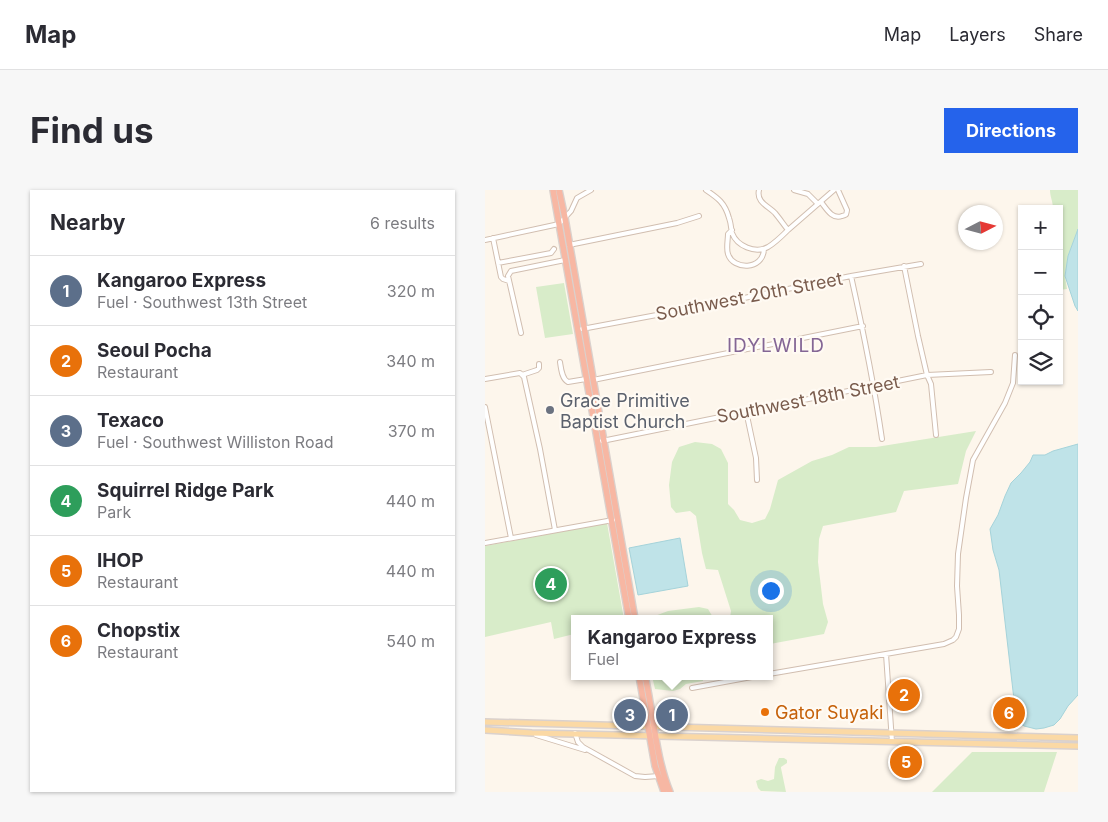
<!DOCTYPE html>
<meta charset="utf-8">
<style>
body{margin:0;font-family:Inter,sans-serif;background:#f7f7f7;color:#2b2b33}
.controls{position:absolute;right:15px;top:15px;display:grid;overflow:hidden;border-radius:0px;box-shadow:0 1px 4px #0004}
.controls button{width:45px;height:45px;display:grid;place-items:center;padding:0;border:0;border-bottom:1px solid #e1e1e2;background:#fff;color:#2b2b33;font:25px sans-serif}
.compass{position:absolute;left:473px;top:15px;width:45px;height:45px;border-radius:50%;background:#fff;box-shadow:0 1px 4px #0004;rotate:84deg}
.you{position:absolute;left:285px;top:400px;width:18px;height:18px;margin:-12px;border:4px solid #fff;border-radius:50%;background:#1a73e8;box-shadow:0 0 0 8px #1a73e833}
.badge{display:grid;place-items:center;width:32px;height:32px;border-radius:50%;background:#2563eb;color:#fff;font-size:16px;font-weight:700}
.pin{position:absolute;translate:-50% -50%;border:2px solid #fff;box-shadow:0 1px 5px #0006}
.popup{position:absolute;left:86px;top:425px;width:202px;height:65px;box-sizing:border-box;display:grid;place-content:center;border-radius:0px;background:#fff;filter:drop-shadow(0 1px 4px #0005);font-size:16px;white-space:nowrap;color:#7c7c81}
.popup b{font-size:19px;color:#2b2b33}
.popup::after{content:'';position:absolute;left:50%;top:100%;margin-left:-10px;border:10px solid transparent;border-top-color:#fff}
.list{margin:0;padding:0;list-style:none}
h2{display:flex;justify-content:space-between;align-items:center;height:65px;margin:0;padding:0 20px;font-size:21px}
h2 small{font-size:16px;font-weight:400;color:#7c7c81}
.list li{display:grid;grid-template-columns:32px 1fr auto;gap:15px;align-items:center;box-sizing:border-box;height:70px;padding:0 20px;border-top:1px solid #e1e1e2}
.list b{display:block;font-size:19px;white-space:nowrap}
.list p{margin:0;font-size:16px;white-space:nowrap;color:#7c7c81}
.list em{font-size:16px;font-style:normal;color:#7c7c81}
.icon{flex:none;width:28px;height:28px;fill:none;stroke:currentColor;stroke-width:2;stroke-linecap:round;stroke-linejoin:round}
.map{position:relative;flex:none;width:593px;height:602px;overflow:hidden;border-radius:0px}
header{display:flex;align-items:center;gap:30px;box-sizing:border-box;height:70px;padding:0 25px;background:#fff;border-bottom:1px solid #e1e1e2}
header strong{font-size:24px}
nav{display:flex;gap:28px;margin-inline-start:auto;font-size:18px}
.intro{display:flex;align-items:center;justify-content:space-between;box-sizing:border-box;height:120px;padding:0 30px}
h1{margin:0;font-size:35px}
.button{padding:12px 22px;border-radius:0px;background:#2563eb;color:#fff;font-size:18px;font-weight:700}
main{display:flex;gap:30px;padding:0 30px}
aside{flex:1;background:#fff;border-radius:0px;box-shadow:0 1px 4px #0004}
.map>svg:first-child{display:block}
.green{fill:#d8ecc9}
.water{fill:#bfe3e8;stroke:#a5d3da}
.lines{fill:none;stroke-linecap:round;stroke-linejoin:round}
.minor-casing{stroke:#d1beb0;stroke-width:6}
.major-casing{stroke:#dad1cd;stroke-width:8}
.highway-casing{stroke:#dad1cd;stroke-width:8}
.minor{stroke:#fff;stroke-width:4}
.major{stroke:#fbd9a5;stroke-width:5}
.highway{stroke:#f7b7a3;stroke-width:5.5}
.worship-dot{fill:#6b7280;stroke:#fffaf3;stroke-width:2}
.food-dot{fill:#e8710a;stroke:#fffaf3;stroke-width:2}
.labels{text-anchor:middle;dominant-baseline:central;stroke-width:4.5;stroke-linejoin:round;paint-order:stroke}
.street-label{font-size:18px;fill:#7a5c4d;stroke:#fffaf3}
.worship-label{font-size:18px;fill:#5b616d;stroke:#fffaf3;text-anchor:start}
.food-label{font-size:18px;fill:#c56008;stroke:#fffaf3;text-anchor:start}
.neighbourhood-label{font-size:19px;letter-spacing:1px;fill:#846695;stroke:#fffaf3}
</style>
<header>
<strong>Map</strong>
<nav><a>Map</a><a>Layers</a><a>Share</a></nav>
</header>
<div class="intro"><h1>Find us</h1><a class="button">Directions</a></div>
<main>
<aside>
<h2>Nearby<small>6 results</small></h2>
<ul class="list">
<li><span class="badge" style="background:#5c6f8a">1</span><div><b>Kangaroo Express</b><p>Fuel · Southwest 13th Street</p></div><em>320 m</em></li>
<li><span class="badge" style="background:#e8710a">2</span><div><b>Seoul Pocha</b><p>Restaurant</p></div><em>340 m</em></li>
<li><span class="badge" style="background:#5c6f8a">3</span><div><b>Texaco</b><p>Fuel · Southwest Williston Road</p></div><em>370 m</em></li>
<li><span class="badge" style="background:#2e9e5b">4</span><div><b>Squirrel Ridge Park</b><p>Park</p></div><em>440 m</em></li>
<li><span class="badge" style="background:#e8710a">5</span><div><b>IHOP</b><p>Restaurant</p></div><em>440 m</em></li>
<li><span class="badge" style="background:#e8710a">6</span><div><b>Chopstix</b><p>Restaurant</p></div><em>540 m</em></li>
</ul>
</aside>
<div class="map">
<svg width="593" height="602" viewBox="0 0 593 602">
<rect width="100%" height="100%" fill="#fdf6ec"/>
<path class="green" d="M565,0h28v39l-10,27 -3,20 2,13 -8,1v-81h-6c0,-8 -3,-12 -3,-19z
M79,93l9,51 -28,4 -9,-51z
M491,241l-10,20 -8,33 -54,7 -8,21 -73,14 -4,13 -1,23 5,42 5,18 -4,12 -54,10 -1,-25h-41l2,-1 1,-7 -13,-41 -12,-1 -4,-16 -6,-37 -6,-5 -14,2 -5,-6 -2,-22 3,-23 7,-15 16,-5 17,2 9,5 7,14v41l6,6 6,10 12,3 13,-4 5,-10 8,-29 34,-19 20,-6 17,-8h27z
M122,333l17,96h-49l-1,15 -20,5 -3,-17 -66,15v-91z
M214,417l9,2 6,10h-67l21,-8z
M167,486h51v5l-17,3 -6,5 -7,2 -18,-2z
M487,562h85l-13,40h-112z
M294,568h5l3,2v3l-6,4v1l5,24 -25,-1 -3,-3 -2,-7 5,-2 7,2 6,-2 1,-12z"/>
<path class="water" d="M593,39v82l-3,-5 -10,-30 3,-20z
M593,254v251l-10,11 -8,13 -6,6 -10,3 -8,1 -12,-3 -4,-3 -4,-9 -3,-23 -14,-121 -6,-20 -3,-21 8,-14 7,-19 6,-13 10,-10 9,-11 3,-7h12l8,-4z
M195,348l8,48 -50,9 -9,-47z"/>
<g class="lines">
<defs>
<path id="minor" d="M221,0c12,8 19,13 23,28 2,5 2,11 3,15 5,13 23,21 36,14 7,-4 14,-11 20,-17 15,-13 31,-27 46,-40
M274,0c-3,12 9,16 16,23 5,6 9,12 13,17
M309,0l14,4 10,10
M336,12c5,6 11,18 21,14 5,-1 4,-1 5,-6l-9,-20
M247,40l-4,4c0,6 -2,14 0,20 5,16 35,17 36,-5
M8,48l8,39 2,2 6,2
M0,50l74,-16 12,-13 6,-13 14,-8
M84,55l108,-22 22,-7
M13,73l53,-10 3,-4
M419,76l14,70 9,39 4,9 5,51
M366,86c12,54 23,108 31,163
M97,139l128,-24 141,-29 70,-12
M36,143l-13,-57 3,-5 54,-11
M75,172c1,7 2,17 8,20l18,-3
M37,185l2,2 16,72 15,81
M0,189l35,-6 2,2 15,-5 2,-2v-4
M108,190l270,-54
M0,217l26,131
M261,221l10,47 1,22
M117,251l325,-66 64,-3
M0,353l128,-23
M401,464l6,88
M284,484l175,-30 9,-4 3,-3 3,-8v-14l-2,-29 1,-32 8,-56 7,-38 32,-57 8,-20 2,-28
M207,498l65,-12
M90,543l3,9 5,5 52,29 10,1 14,-1
M51,545l49,15"/>
<path id="major" d="M0,532l593,16
M0,540l47,3 546,13"/>
<path id="highway" d="M68,0l76,429
M74,0l6,28 70,401
M154,486l16,90 9,26
M160,486c9,39 10,79 25,116"/>
</defs>
<use href="#minor" class="minor-casing"/>
<use href="#major" class="major-casing"/>
<use href="#highway" class="highway-casing"/>
<use href="#minor" class="minor"/>
<use href="#major" class="major"/>
<use href="#highway" class="highway"/>
</g>
<circle class="worship-dot" cx="65" cy="220" r="5"/>
<circle class="food-dot" cx="280" cy="522" r="5"/>
<g class="labels">
<g class="street-label">
<text transform="translate(264 106) rotate(-11)">Southwest 20th Street</text>
<text transform="translate(323 209) rotate(-11)">Southwest 18th Street</text>
</g>
<g class="worship-label">
<text x="75" y="210">Grace Primitive<tspan x="75" dy="21">Baptist Church</tspan></text>
</g>
<g class="food-label">
<text x="290" y="522">Gator Suyaki</text>
</g>
<g class="neighbourhood-label">
<text x="291" y="155">IDYLWILD</text>
</g>
</g>
</svg>
<div class="controls">
<button>+</button>
<button>−</button>
<button><svg class="icon" aria-label="locate" viewBox="0 0 24 24"><circle cx="12" cy="12" r="6"/><path d="M12 2v4M12 18v4M2 12h4M18 12h4"/></svg></button>
<button><svg class="icon" aria-label="layers" viewBox="0 0 24 24"><path d="M12 4l9 5-9 5-9-5zM3 14l9 5 9-5"/></svg></button>
</div>
<svg class="compass" viewBox="-18 -18 36 36"><path d="M0-13l5 13h-10z" fill="#e53935"/><path d="M0 13l5-13h-10z" fill="#7c7c81"/></svg>
<div class="you"></div>
<div class="pin badge" style="left:187px;top:525px;background:#5c6f8a">1</div>
<div class="popup"><b>Kangaroo Express</b>Fuel</div>
<div class="pin badge" style="left:419px;top:505px;background:#e8710a">2</div>
<div class="pin badge" style="left:145px;top:525px;background:#5c6f8a">3</div>
<div class="pin badge" style="left:66px;top:394px;background:#2e9e5b">4</div>
<div class="pin badge" style="left:421px;top:572px;background:#e8710a">5</div>
<div class="pin badge" style="left:524px;top:523px;background:#e8710a">6</div>
</div>
</main>
